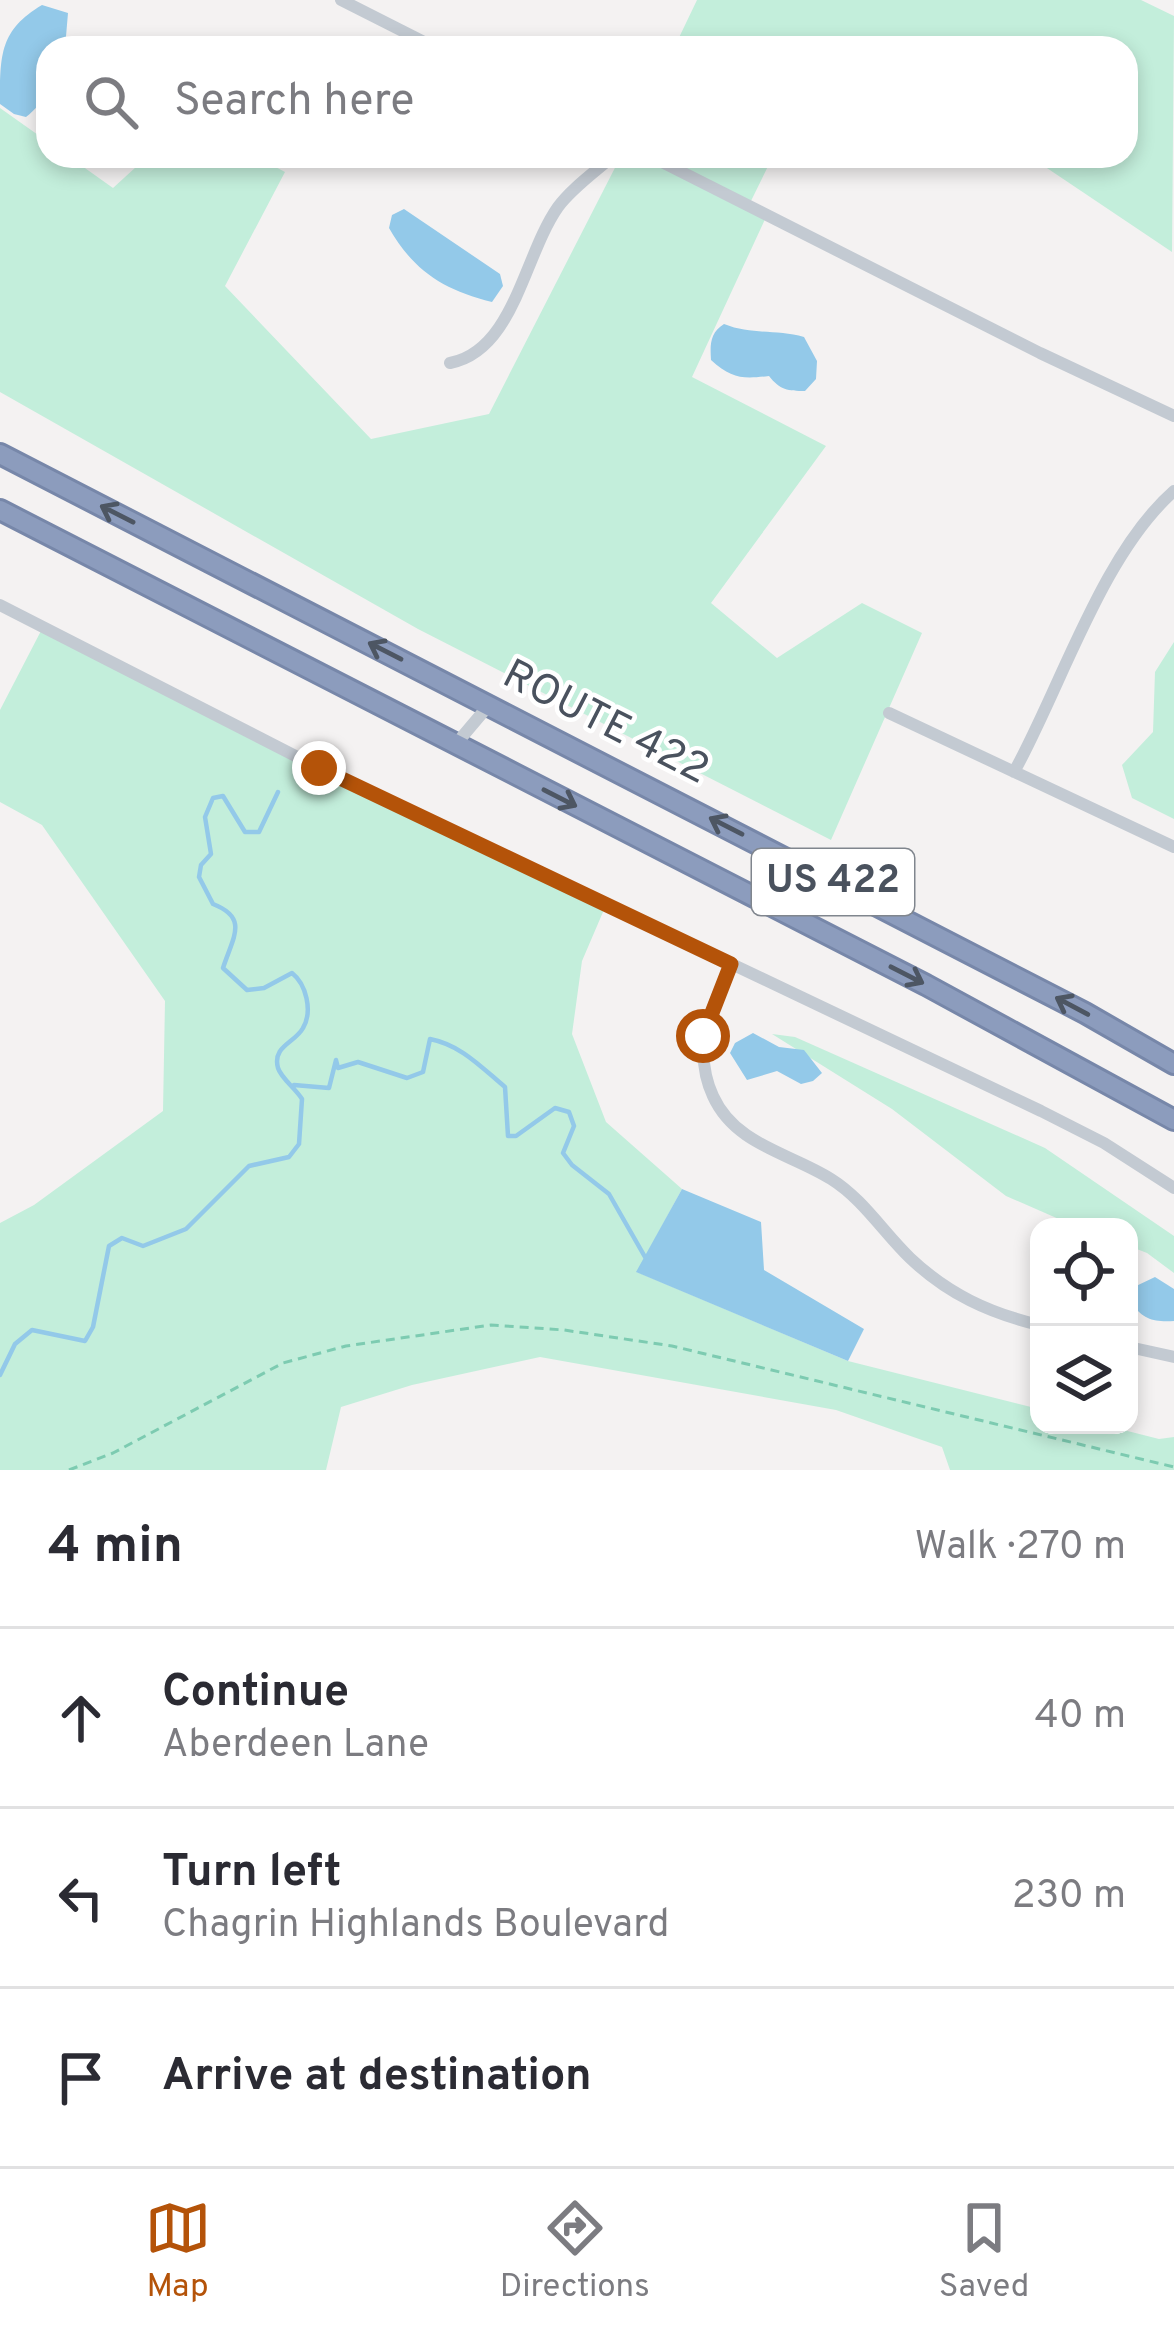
<!DOCTYPE html>
<meta charset="utf-8">
<style>
body{margin:0;font-family:Overpass,sans-serif;background:#f2f2f3;color:#2b2b33}
.controls{position:absolute;right:36px;bottom:36px;display:grid;overflow:hidden;border-radius:24px;box-shadow:0 6px 18px #0003}
.controls button{width:108px;height:108px;display:grid;place-items:center;padding:0;border:0;border-bottom:3px solid #e1e1e2;background:#fff;color:#2b2b33;font:60px sans-serif}
.stop{position:absolute;width:36px;height:36px;margin:-27px;border:9px solid #b45309;border-radius:50%;background:#fff}
.stop.end{background:#b45309;border-color:#fff;box-shadow:0 3px 12px #0008}
.list{margin:0;padding:0;list-style:none}
h2{display:flex;justify-content:space-between;align-items:center;height:156px;margin:0;padding:0 48px;font-size:51px}
h2 small{font-size:39px;font-weight:400;color:#7c7c81}
.list li{display:grid;grid-template-columns:78px 1fr auto;gap:36px;align-items:center;box-sizing:border-box;height:180px;padding:0 48px;border-top:3px solid #e1e1e2}
.list b{display:block;font-size:45px;white-space:nowrap}
.list p{margin:0;font-size:39px;white-space:nowrap;color:#7c7c81}
.list em{font-size:39px;font-style:normal;color:#7c7c81}
.icon{flex:none;width:66px;height:66px;fill:none;stroke:currentColor;stroke-width:2;stroke-linecap:round;stroke-linejoin:round}
.map{position:relative;flex:none;width:1174px;height:1470px;overflow:hidden}
.search{position:absolute;background:#fff;box-shadow:0 6px 18px #0003;left:36px;right:36px;top:36px;height:132px;display:flex;align-items:center;gap:30px;box-sizing:border-box;padding:0 42px;border-radius:36px;color:#7c7c81;font-size:45px}
.sheet{height:696px;background:#fff}
nav{display:flex;justify-content:space-around;align-items:center;box-sizing:border-box;height:168px;border-top:3px solid #e1e1e2;background:#fff;font-size:33px;color:#7c7c81}
nav a{display:grid;justify-items:center;gap:6px}
nav .on{color:#b45309}
.map>svg:first-child{display:block}
.green{fill:#c3eedb}
.water{fill:#93c9e9}
.lines{fill:none;stroke-linecap:round;stroke-linejoin:round}
.stream{stroke:#93c9e9;stroke-width:4.5}
.highway-casing{stroke:#7787a9;stroke-width:24}
.path{stroke:#7dcbb1;stroke-width:3;stroke-dasharray:9 6;stroke-linecap:butt}
.minor{stroke:#c3cad2;stroke-width:12}
.highway{stroke:#8c9cbd;stroke-width:18}
.oneway{stroke:#4d5663}
.route{stroke:#b45309;stroke-width:15}
.labels{text-anchor:middle;dominant-baseline:central;stroke-width:9;stroke-linejoin:round;paint-order:stroke}
.shield{fill:#fff;stroke:#80868e;stroke-width:3}
.shield-label{font-size:39px;font-weight:bold;fill:#4a525e}
.street-label{font-size:42px;fill:#4a525e;stroke:#fff}
</style>
<div class="map">
<svg width="1174" height="1470" viewBox="0 0 1174 1470">
<rect width="100%" height="100%" fill="#f4f2f2"/>
<path class="green" d="M697,0h444l33,16 -2,236 -143,-96h97v-108h-452z
M0,108l48,34v14h20l45,32 35,-32h107l30,16 -60,114 146,153 118,-25 132,-258h152l-24,49 18,10 -75,162 134,69 -115,157 66,55 85,-55 60,30 -91,207 -413,-211 -418,-237z
M43,627l563,278 -24,56 -10,73 34,88 76,67 -45,83 211,89 191,48v16h65l55,14 15,-2v33h-224l-8,-23 -106,-37 -296,-53 -128,28 -71,22 -15,63h-326v-247l34,-18 129,-94 2,-110 -123,-176 -42,-23v-92z
M1174,642v177l-42,-21 -10,-33 31,-33 2,-60z
M772,1034l23,3 250,111 129,88v37l-27,-20 -18,-7v-19h-52l-71,-31 -114,-87z"/>
<path class="water" d="M42,5l26,8 -3,35h-17c0,30 4,49 -22,69l-12,-3 -14,-10c0,-50 0,-74 42,-99z
M404,209l96,65 3,12 -11,16c-49,-12 -79,-32 -103,-74l3,-13z
M724,324c27,11 53,5 80,13l13,24 -1,18 -11,12c-17,0 -25,-1 -36,-15 -26,3 -37,3 -58,-16 -1,-16 -1,-27 13,-36z
M753,1033l26,14 25,3 18,23 -9,8 -12,3 -24,-13 -30,9 -17,-27 5,-10z
M682,1189l79,33 3,48 100,59 -16,32 -212,-89z
M1155,1277l19,12v32c-20,1 -30,-1 -42,-17l2,-17z"/>
<g class="lines">
<path class="stream" d="M294,1085l35,3 7,-28 2,8 20,-6 49,16 16,-6 7,-33c31,6 51,28 75,48l3,49h8l39,-28 14,4 5,14 -11,27 9,12 37,29 36,63
M0,1375l15,-31 17,-14 53,11 8,-14 16,-81 13,-8 21,8 43,-17 63,-63 40,-9 10,-13 3,-45c-6,-10 -21,-21 -24,-31 -6,-22 17,-25 25,-40 10,-17 3,-44 -11,-55l-28,15 -17,2 -24,-22c10,-31 26,-50 -10,-64l-14,-27 2,-12 10,-11 -6,-37 8,-19 10,-2 22,36h14l19,-40"/>
<defs>
<path id="highway" d="M0,454l1085,559 89,51
M0,510l926,475 248,135"/>
</defs>
<use href="#highway" class="highway-casing"/>
<path class="path" d="M69,1470l44,-17 170,-90 63,-17 145,-21 73,5 108,16 502,121"/>
<path class="minor" d="M341,0l95,48
M650,156l390,197 134,63
M450,363c64,-12 74,-108 108,-156 14,-19 37,-35 55,-51
M0,605l319,163 722,343 63,32 70,45
M889,713l285,134
M456,744l33,-39
M1014,772c47,-85 88,-218 160,-281
M731,964c-19,44 -40,84 -18,132 22,49 77,57 118,83 32,20 52,53 79,79 38,36 79,55 129,67
M1129,1347l45,10"/>
<use href="#highway" class="highway"/>
</g>
<defs><path id="oneway-shaft" d="M-6 0H5M1.5-3L5.5 0L1.5 3" fill="none" stroke-width="1.6" stroke-linecap="round" stroke-linejoin="round" transform="scale(3)"/></defs>
<g class="oneway">
<use href="#oneway-shaft" transform="translate(117 514) rotate(-153)"/>
<use href="#oneway-shaft" transform="translate(385 651) rotate(-153)"/>
<use href="#oneway-shaft" transform="translate(560 798) rotate(27)"/>
<use href="#oneway-shaft" transform="translate(726 826) rotate(-153)"/>
<use href="#oneway-shaft" transform="translate(907 975) rotate(27)"/>
<use href="#oneway-shaft" transform="translate(1072 1006) rotate(-152)"/>
</g>
<g class="lines">
<path class="route" d="M319,768l412,196 -28,72"/>
</g>
<g class="labels">
<rect class="shield" x="752" y="849" width="162" height="66" rx="9"/>
<g class="shield-label">
<text x="833" y="882">US 422</text>
</g>
<g class="street-label">
<text transform="translate(605 724) rotate(27)">ROUTE 422</text>
</g>
</g>
</svg>
<div class="controls">
<button><svg class="icon" aria-label="locate" viewBox="0 0 24 24"><circle cx="12" cy="12" r="6"/><path d="M12 2v4M12 18v4M2 12h4M18 12h4"/></svg></button>
<button><svg class="icon" aria-label="layers" viewBox="0 0 24 24"><path d="M12 4l9 5-9 5-9-5zM3 14l9 5 9-5"/></svg></button>
</div>
<div class="stop" style="left:703px;top:1036px"></div>
<div class="stop end" style="left:319px;top:768px"></div>
<div class="search"><svg class="icon" aria-label="search" viewBox="0 0 24 24"><circle cx="10" cy="10" r="6"/><path d="M15 15l6 6"/></svg>Search here</div>
</div>
<section class="sheet">
<h2>4 min<small>Walk · 270 m</small></h2>
<ul class="list">
<li><svg class="icon" aria-label="ahead" viewBox="0 0 24 24"><path d="M12 20V5M6 11l6-6 6 6"/></svg><div><b>Continue</b><p>Aberdeen Lane</p></div><em>40 m</em></li>
<li><svg class="icon" aria-label="left" viewBox="0 0 24 24"><path d="M17 20v-9H6M10 6l-5 5 5 5"/></svg><div><b>Turn left</b><p>Chagrin Highlands Boulevard</p></div><em>230 m</em></li>
<li><svg class="icon" aria-label="arrive" viewBox="0 0 24 24"><path d="M6 21V4h12l-3 4 3 4H6"/></svg><div><b>Arrive at destination</b></div></li>
</ul>
</section>
<nav>
<a class="on"><svg class="icon" aria-label="map" viewBox="0 0 24 24"><path d="M3 6l6-2 6 2 6-2v14l-6 2-6-2-6 2zM9 4v14M15 6v14"/></svg>Map</a>
<a><svg class="icon" aria-label="directions" viewBox="0 0 24 24"><path d="M12 3l9 9-9 9-9-9zM9 14v-3h6M13 9l2 2-2 2"/></svg>Directions</a>
<a><svg class="icon" aria-label="saved" viewBox="0 0 24 24"><path d="M7 4h10v16l-5-4-5 4z"/></svg>Saved</a>
</nav>
